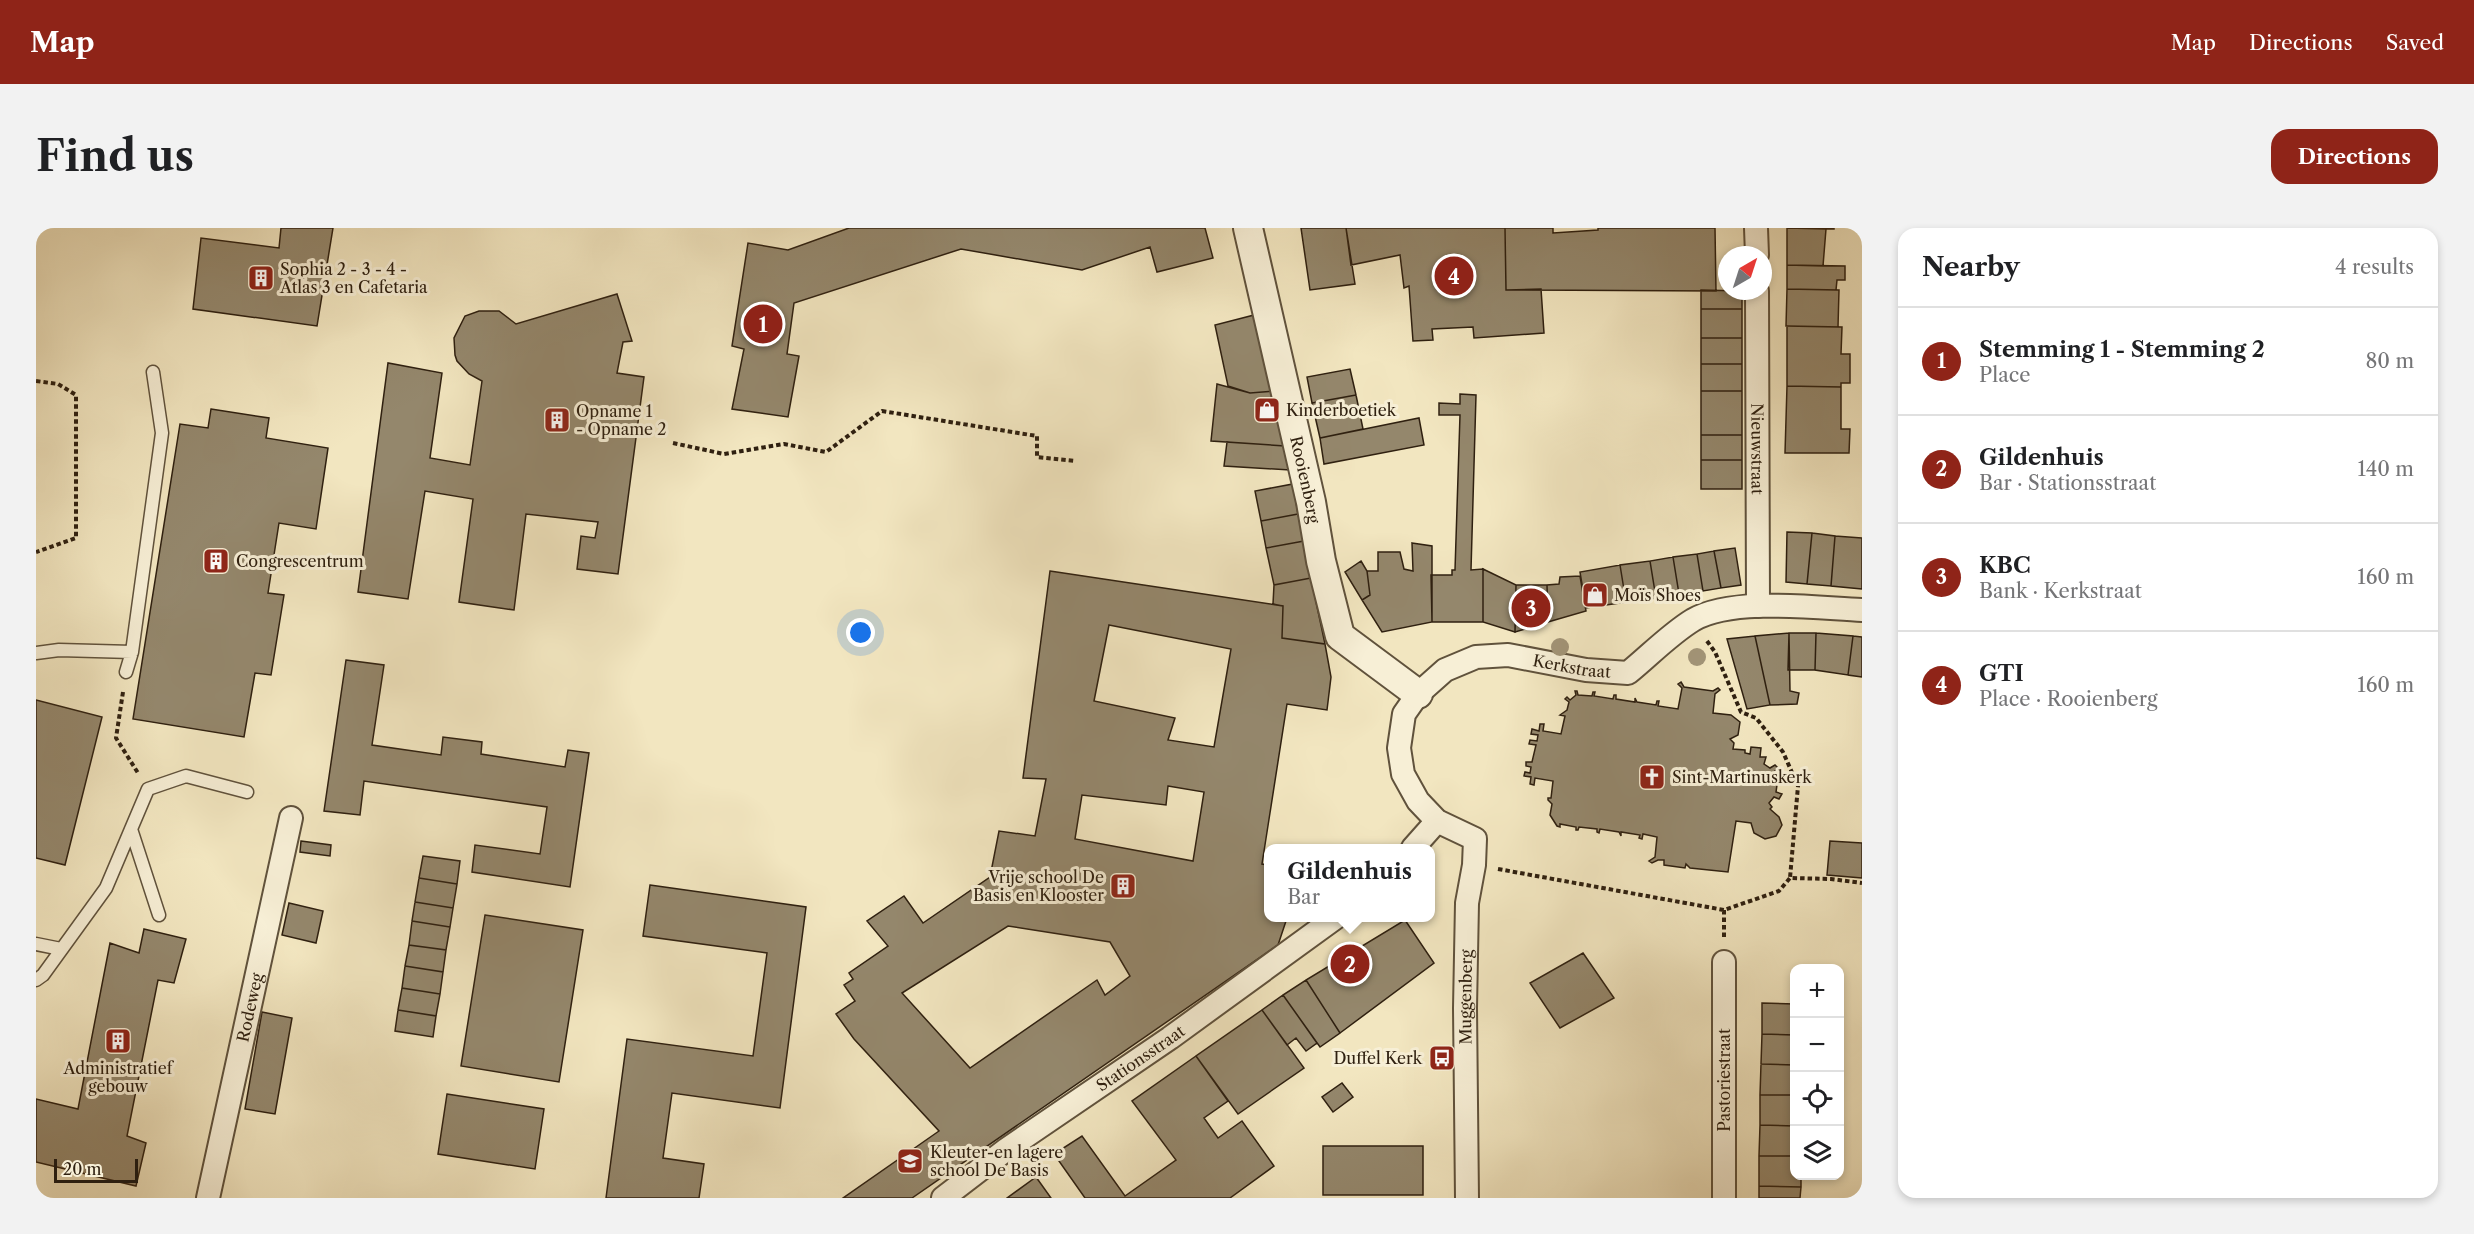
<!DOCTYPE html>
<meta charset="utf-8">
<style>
body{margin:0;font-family:"Libre Caslon Text",serif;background:#f2f2f2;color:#202124}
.controls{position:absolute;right:18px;bottom:18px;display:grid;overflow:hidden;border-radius:12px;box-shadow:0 3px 9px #0003}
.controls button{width:54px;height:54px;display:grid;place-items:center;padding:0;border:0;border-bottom:2px solid #e0e0e0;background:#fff;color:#202124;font:30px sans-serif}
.compass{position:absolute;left:1682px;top:18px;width:54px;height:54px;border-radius:50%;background:#fff;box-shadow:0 3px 9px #0003;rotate:39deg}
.scale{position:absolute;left:18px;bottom:15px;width:84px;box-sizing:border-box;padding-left:6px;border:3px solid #2f2010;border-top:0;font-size:16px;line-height:21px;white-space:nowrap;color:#2f2010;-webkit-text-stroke:4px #f7efd6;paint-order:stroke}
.you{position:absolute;left:825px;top:405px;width:21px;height:21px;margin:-15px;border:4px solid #fff;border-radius:50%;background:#1a73e8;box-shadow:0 0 0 9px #1a73e833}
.badge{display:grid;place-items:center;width:39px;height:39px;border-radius:50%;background:#8f2418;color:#fff;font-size:20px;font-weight:700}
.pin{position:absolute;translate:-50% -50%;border:3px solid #fff;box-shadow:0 2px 6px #0006}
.popup{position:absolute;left:1228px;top:616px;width:171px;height:78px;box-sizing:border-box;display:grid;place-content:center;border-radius:12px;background:#fff;filter:drop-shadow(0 2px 4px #0005);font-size:20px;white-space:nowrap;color:#757577}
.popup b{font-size:22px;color:#202124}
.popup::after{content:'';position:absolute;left:50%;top:100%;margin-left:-12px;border:12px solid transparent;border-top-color:#fff}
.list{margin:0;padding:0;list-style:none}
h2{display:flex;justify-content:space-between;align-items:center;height:78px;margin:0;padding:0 24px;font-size:26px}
h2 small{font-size:20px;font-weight:400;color:#757577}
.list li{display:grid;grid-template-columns:39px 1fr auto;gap:18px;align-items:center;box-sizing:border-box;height:108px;padding:0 24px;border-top:2px solid #e0e0e0}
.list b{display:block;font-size:22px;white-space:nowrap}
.list p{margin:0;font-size:20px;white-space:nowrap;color:#757577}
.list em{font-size:20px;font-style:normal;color:#757577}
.icon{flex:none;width:33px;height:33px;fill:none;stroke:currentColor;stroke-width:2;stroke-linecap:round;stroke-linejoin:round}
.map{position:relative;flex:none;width:1826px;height:970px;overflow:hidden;border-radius:18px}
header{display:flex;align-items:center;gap:36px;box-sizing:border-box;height:84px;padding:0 30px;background:#8f2418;color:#fff}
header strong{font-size:28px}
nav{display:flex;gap:33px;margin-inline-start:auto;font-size:21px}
.intro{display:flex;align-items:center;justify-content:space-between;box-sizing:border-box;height:144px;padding:0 36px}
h1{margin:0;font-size:42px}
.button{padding:15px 27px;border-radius:18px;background:#8f2418;color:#fff;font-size:21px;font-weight:700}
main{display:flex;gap:36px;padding:0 36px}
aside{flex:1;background:#fff;border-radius:18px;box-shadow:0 3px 9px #0003}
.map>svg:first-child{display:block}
.building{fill:#94876c;stroke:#2f2010;stroke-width:1.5;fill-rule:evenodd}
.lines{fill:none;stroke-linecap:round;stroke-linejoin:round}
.service-casing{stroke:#60523c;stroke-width:15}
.minor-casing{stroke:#60523c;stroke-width:26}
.tertiary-casing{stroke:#60523c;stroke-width:32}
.path{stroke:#2f2010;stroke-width:4;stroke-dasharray:4.5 3;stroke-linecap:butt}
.service{stroke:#f7efd6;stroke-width:12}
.minor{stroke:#f7efd6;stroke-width:22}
.tertiary{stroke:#f7efd6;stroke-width:28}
.tree{fill:#a29477}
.labels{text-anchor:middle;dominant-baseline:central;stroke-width:6;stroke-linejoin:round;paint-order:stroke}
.poi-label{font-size:16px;fill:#2f2010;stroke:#f7efd6;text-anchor:start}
.street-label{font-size:16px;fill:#2f2010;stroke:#f7efd6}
</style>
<header>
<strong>Map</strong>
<nav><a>Map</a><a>Directions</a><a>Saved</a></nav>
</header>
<div class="intro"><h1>Find us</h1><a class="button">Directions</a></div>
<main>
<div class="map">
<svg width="1826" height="970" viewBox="0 0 1826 970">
<rect width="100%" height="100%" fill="#f2e6c0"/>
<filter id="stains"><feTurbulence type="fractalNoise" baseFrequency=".00333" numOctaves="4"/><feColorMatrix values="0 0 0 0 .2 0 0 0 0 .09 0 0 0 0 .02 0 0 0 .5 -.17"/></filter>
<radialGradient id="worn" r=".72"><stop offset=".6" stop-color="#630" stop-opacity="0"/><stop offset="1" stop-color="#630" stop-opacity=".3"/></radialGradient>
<path class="building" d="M245,0h52l-16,98 -124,-17 8,-71 78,10z
M813,0h356l8,30 -56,14 -7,-25 -68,23 -121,-21 -167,54 -7,51 12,2 -11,61 -56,-8 12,-60 -12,-3 16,-103 40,7z
M1265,0h45l9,56 -45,6z
M1310,0h159l1,62 35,-1 3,44 -70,5 -1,-11 -41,2 1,11 -20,1 -4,-55 -5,2 -4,-33 -49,10z
M1469,0h48v5l45,-3v-2h117l1,63 -210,-1z
M1751,0l39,1 -3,37 -36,-1z
M1751,0h47v1z
M1751,37l58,1v14h-8l-1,10 -49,-1z
M1751,61l52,1 -1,37 -52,-1z
M1665,62l41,1v18h-41z
M581,66l15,47 -9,1 -6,31 27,4 -26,197 -41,-5 4,-33 14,2 3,-16 -72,-8 -12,96 -55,-8 14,-103 -48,-8 -17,108 -50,-7 30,-229 54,10 -12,85 40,7 12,-84 -13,-7 -12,-13 -2,-6 -1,-17 11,-22 14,-5h20l17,13z
M1665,81h41v29h-41z
M1222,86l17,77 -25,2 -22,-7 -13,-61z
M1751,98l55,1 -1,27h9v29h-9v4l-54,-1z
M1665,110h41v26h-41z
M1665,136h41v27h-41z
M1314,141l6,26 -44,8 -5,-26z
M1181,156l33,9 25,-2 10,55 -74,-5z
M1751,158l54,1v42h9l-1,24h-64z
M1665,163h41v44h-41z
M1424,166l16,1 -5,175 12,-1v53h-51l-1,-47h21v-5h3l5,-155h-21v-12l21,1z
M1320,167l7,34 -43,9 -8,-35z
M175,181l58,9 -3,20 62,10 -12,81 -37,-6 -11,70 16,2 -13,80 -16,-2 -11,64 -111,-18 47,-295 28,4z
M1383,190l5,27 -100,19 -4,-26z
M1665,207h41v25h-41z
M1191,214l58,4 5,24 -66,-4z
M1665,232h41v29h-41z
M1257,256l5,30 -37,7 -6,-30z
M1262,286l6,27 -38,7 -5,-27z
M1751,304l25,1 -5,51 -21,-2z
M1776,305l23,3 -4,50 -24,-2z
M1799,308l27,2v51l-31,-3z
M1268,313l7,37 -37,7 -8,-37z
M1376,315l20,3v76l-50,10 -20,-32 8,-5 -3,-24h11v-19h22l4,17 9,2z
M1699,320l6,37 -20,3 -7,-37z
M1678,323l7,37 -18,3 -6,-37z
M1661,326l6,37 -24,3 -6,-37z
M1637,329l6,37 -23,4 -6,-37z
M1325,333l6,10 3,24 -8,5 -17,-28z
M1614,333l6,37 -30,4 -6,-37z
M1584,337l6,37 -40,6 -6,-36z
M1447,341l33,16 -1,47 -32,-10z
M1014,343l233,35 -1,32 43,6 6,33 -4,33 -40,-6 -25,160 7,1v53h18l-9,27 -366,253h-69l96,-67 -85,-92 -18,-25 19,-13 -11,-16 9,-6 -4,-6 39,-27 -21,-25 37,-25 19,27 67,-46 9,-46 36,5 11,-57 -23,-1zM1073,397l122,24 -17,98 -46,-7 7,-22 -81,-17zM1132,558l36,6 -11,69 -118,-22 7,-44 84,10zM972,698l102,16 20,34 -25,19 -8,-15 -127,88 -68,-75z
M1544,348l6,35 -38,11 -1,-37 12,-1 1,-7z
M1275,350l14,66 -43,-6 1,-32 -10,-2 1,-19z
M1480,357h31l1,37 -33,10z
M1753,405h27l-1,37h-27z
M1753,405l1,58 9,2 -2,11 -27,1 -15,-69z
M1780,405l37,3 -5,39 -33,-5z
M1719,408l15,69 -23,4 -20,-70z
M1817,408l9,1v40l-14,-2z
M310,432l38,5 -12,80 69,10 2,-18 39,5 -1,12 84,13 3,-17 21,3 -19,134 -98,-15 3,-27 65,9 7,-47 -183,-26 -4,34 -36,-4z
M1645,454l3,5 29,4 5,-3 2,2 -5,4 -2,19 18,2 9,7 -2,13 -8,4 4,4 -1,6 12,1v3l5,1 1,-7 10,1 -1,9h6l-2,7 6,4 5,-3 3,3 -4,4 2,7h6l1,5 -6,1 -1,7 6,2 -3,5 -5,-2 -5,6 3,4 -2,2 9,8 3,8 -6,11 -11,3 -11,-6 -3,-10 -15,-2 -8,51 -38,-4 -4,-4 -1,4 -21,-3v-5h-6l-6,3 -3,-2 6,-4 2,-20 -14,-3 -1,5 -3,-1 1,-3 -19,-3v4l-2,-4 -19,-3 -1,4 -2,-1v-3l-18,-2 -1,3h-2v-3l-16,-3v3l-3,-1 -7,-11 2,-11 -4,-4v-2h3l2,-17 -18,-3 -1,7 -4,-1 1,-7 -7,-1 1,-4 5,1 1,-6 -5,-1v-4h6l4,-17 -7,-1 1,-4 7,1 1,-6 -7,-1 1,-5 7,2 1,-7h4l-1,7 18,3 4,-18 -5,-1 7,-5 2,-8 -4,-3 2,-2 3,3 6,-5 -1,-4h2l1,4 14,1 1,-4h2l-1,4 19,3 1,-4h2v4l19,3v-4l2,4 19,3 1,-4h2l-1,5 20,3 4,-21 -4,-4z
M0,472l66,17 -37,148 -29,-7z
M265,613l30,4 -1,11 -30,-4z
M1794,613l32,2v35l-35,-3z
M387,628l37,5 -3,23 -38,-6z
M383,650l38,6 -4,24 -38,-6z
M614,657l156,22 -26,201 -108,-15 -9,65 41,6 -5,34h-93l21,-159 126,17 14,-103 -124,-17z
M379,674l38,6 -3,19 -38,-6z
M253,675l34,8 -7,32 -34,-8z
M449,687l98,15 -24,152 -98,-16z
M1369,692l29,43 -94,70 -34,-53z
M376,693l38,6 -4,23 -37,-5z
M108,701l42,10 -12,44 -16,-3 -31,156 19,7 -10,43 -100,-24v-63l42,10 32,-166 29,10z
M373,717l37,5 -3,22 -38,-6z
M1547,725l31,45 -54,30 -30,-45z
M369,738l38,6 -3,22 -38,-6z
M1270,752l34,53 -20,14 -37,-52z
M366,760l38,6 -4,22 -38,-6z
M1247,767l34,48 -11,8 -10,-13 -9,7 -25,-35z
M1726,775l32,1v31l-32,-1z
M362,782l38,6 -3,21 -38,-6z
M1226,782l42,58 -66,46 -42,-58z
M226,784l30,6 -17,96 -30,-5z
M1726,806l32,1v30l-33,-1z
M1160,828l32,45 -24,17 14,20 24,-17 32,45 -44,32h-145l-31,-44 28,-18 43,60 51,-36 -44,-59z
M1725,836l33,1v30h-34z
M1306,855l11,14 -20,15 -11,-15z
M411,866l97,15 -9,60 -97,-15z
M1724,867h34v31l-34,-1z
M1724,897l34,1v30h-35z
M1287,918h100v49h-100z
M1723,928h35v20h7v11l-42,-1z
M1000,949l15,21h-44z
M1723,958l42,1 -1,11h-41z"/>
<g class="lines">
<defs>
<path id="service" d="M0,425l23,-3 73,2
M90,444l6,-20 30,-219 -9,-61
M95,601l28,86
M0,716l25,5
M0,752l7,-5 63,-87 42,-99 38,-13 61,16"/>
<g id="minor">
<path d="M1720,0l1,27"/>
<path id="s1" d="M1721,63l1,315"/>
<path d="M1377,620l24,-27"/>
<path d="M1688,734v236"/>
<path id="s2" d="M172,970l83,-380"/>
<path id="s3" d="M907,970l64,-49 163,-111 165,-120"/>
<path id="s4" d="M1431,970l-2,-190 2,-105 7,-38 1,-26 -38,-18 -19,-20 -15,-27 -4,-26 5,-34 14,-20 27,-24 31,-13 32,-2 78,15 42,3c21,-17 42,-39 65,-53 40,-23 123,-12 169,-10"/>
</g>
<g id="tertiary">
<path id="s5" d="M1212,0l63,274 10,59 19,75 78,58"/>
</g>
</defs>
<use href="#service" class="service-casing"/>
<use href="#minor" class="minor-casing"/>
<use href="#tertiary" class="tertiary-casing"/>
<path class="path" d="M0,153l22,3 18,11v143l-40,14
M637,215l51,11 60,-10 42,8 56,-41 155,25v21l39,4
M1671,413l8,11 26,60 15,6 27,34 15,34 -8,92
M87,464l-7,46 22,35
M1462,641l226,41 55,-19 11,-13 41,1 31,4
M1688,682v29"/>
<use href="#service" class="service"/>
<use href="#minor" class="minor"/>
<use href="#tertiary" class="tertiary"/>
</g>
<g class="tree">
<circle cx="1524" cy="419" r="9"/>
<circle cx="1661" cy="429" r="9"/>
</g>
<defs>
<symbol id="building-square" viewBox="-11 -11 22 22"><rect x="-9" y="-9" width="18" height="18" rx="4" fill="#8f2418" stroke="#f7efd6"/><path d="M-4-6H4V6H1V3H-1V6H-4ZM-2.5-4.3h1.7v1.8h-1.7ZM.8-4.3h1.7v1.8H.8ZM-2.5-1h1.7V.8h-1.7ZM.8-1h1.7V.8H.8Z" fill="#fff"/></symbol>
<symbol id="shop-square" viewBox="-11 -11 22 22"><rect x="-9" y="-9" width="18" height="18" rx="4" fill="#8f2418" stroke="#f7efd6"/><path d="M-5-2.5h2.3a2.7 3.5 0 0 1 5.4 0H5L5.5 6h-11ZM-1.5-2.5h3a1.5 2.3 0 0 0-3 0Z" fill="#fff"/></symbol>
<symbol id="church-square" viewBox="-11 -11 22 22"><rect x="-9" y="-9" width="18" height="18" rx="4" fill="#8f2418" stroke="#f7efd6"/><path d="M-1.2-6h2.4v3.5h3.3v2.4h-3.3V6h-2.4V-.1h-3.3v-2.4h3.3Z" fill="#fff"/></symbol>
<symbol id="bus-square" viewBox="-11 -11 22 22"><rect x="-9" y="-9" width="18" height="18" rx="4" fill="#8f2418" stroke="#f7efd6"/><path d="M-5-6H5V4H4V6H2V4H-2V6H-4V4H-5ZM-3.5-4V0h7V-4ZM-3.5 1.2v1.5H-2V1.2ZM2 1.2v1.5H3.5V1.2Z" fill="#fff"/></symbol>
<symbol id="school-square" viewBox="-11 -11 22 22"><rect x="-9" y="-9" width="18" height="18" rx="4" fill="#8f2418" stroke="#f7efd6"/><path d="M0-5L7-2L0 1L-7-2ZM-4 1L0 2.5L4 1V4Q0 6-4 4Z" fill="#fff"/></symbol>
</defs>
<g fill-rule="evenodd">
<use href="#building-square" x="210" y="35" width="30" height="30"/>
<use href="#shop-square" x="1216" y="167" width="30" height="30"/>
<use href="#building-square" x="506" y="177" width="30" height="30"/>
<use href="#building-square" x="165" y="318" width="30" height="30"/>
<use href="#shop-square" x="1544" y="352" width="30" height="30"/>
<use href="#church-square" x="1601" y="534" width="30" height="30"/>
<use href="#building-square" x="1072" y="643" width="30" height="30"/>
<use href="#building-square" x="67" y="798" width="30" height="30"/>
<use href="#bus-square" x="1391" y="815" width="30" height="30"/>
<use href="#school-square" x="859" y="918" width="30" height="30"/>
</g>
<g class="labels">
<g class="poi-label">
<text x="244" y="41">Sophia 2 - 3 - 4 -<tspan x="244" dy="18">Atlas 3 en Cafetaria</tspan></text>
<text x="1250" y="182">Kinderboetiek</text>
<text x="540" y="183">Opname 1<tspan x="540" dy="18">- Opname 2</tspan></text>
<text x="200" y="333">Congrescentrum</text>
<text x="1578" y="367">Moïs Shoes</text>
<text x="1636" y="549">Sint-Martinuskerk</text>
<text x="1068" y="649" text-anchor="end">Vrije school De<tspan x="1068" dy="18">Basis en Klooster</tspan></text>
<text x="1386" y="830" text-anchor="end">Duffel Kerk</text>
<text x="82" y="840" text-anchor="middle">Administratief<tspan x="82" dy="18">gebouw</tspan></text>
<text x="894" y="924">Kleuter-en lagere<tspan x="894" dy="18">school De Basis</tspan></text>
</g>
<g class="street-label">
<text stroke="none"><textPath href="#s1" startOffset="158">Nieuwstraat</textPath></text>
<text stroke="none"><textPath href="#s5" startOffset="258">Rooienberg</textPath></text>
<text stroke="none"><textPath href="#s4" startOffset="712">Kerkstraat</textPath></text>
<text stroke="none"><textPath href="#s4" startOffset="201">Muggenberg</textPath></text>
<text stroke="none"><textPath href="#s2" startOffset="195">Rodeweg</textPath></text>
<text stroke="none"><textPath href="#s3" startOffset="242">Stationsstraat</textPath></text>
<text transform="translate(1688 852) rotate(-90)">Pastoriestraat</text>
</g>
</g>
<rect width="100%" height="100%" filter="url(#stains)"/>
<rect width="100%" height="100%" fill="url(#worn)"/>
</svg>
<div class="controls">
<button>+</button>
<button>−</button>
<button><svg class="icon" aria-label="locate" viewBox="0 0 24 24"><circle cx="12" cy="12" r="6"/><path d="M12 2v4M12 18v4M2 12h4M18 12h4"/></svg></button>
<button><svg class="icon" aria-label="layers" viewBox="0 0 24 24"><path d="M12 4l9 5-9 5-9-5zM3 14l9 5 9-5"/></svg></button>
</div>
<svg class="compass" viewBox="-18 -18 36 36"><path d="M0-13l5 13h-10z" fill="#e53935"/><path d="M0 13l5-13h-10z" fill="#757577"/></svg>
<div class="scale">20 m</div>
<div class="you"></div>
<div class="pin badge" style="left:727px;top:96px">1</div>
<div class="pin badge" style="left:1314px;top:736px">2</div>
<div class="popup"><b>Gildenhuis</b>Bar</div>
<div class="pin badge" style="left:1495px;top:380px">3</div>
<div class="pin badge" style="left:1418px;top:48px">4</div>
</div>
<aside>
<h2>Nearby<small>4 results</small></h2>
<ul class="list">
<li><span class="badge">1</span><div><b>Stemming 1 - Stemming 2</b><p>Place</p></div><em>80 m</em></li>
<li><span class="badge">2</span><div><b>Gildenhuis</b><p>Bar · Stationsstraat</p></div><em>140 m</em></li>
<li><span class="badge">3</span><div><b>KBC</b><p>Bank · Kerkstraat</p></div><em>160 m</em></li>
<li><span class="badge">4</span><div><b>GTI</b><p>Place · Rooienberg</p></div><em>160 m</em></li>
</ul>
</aside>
</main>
